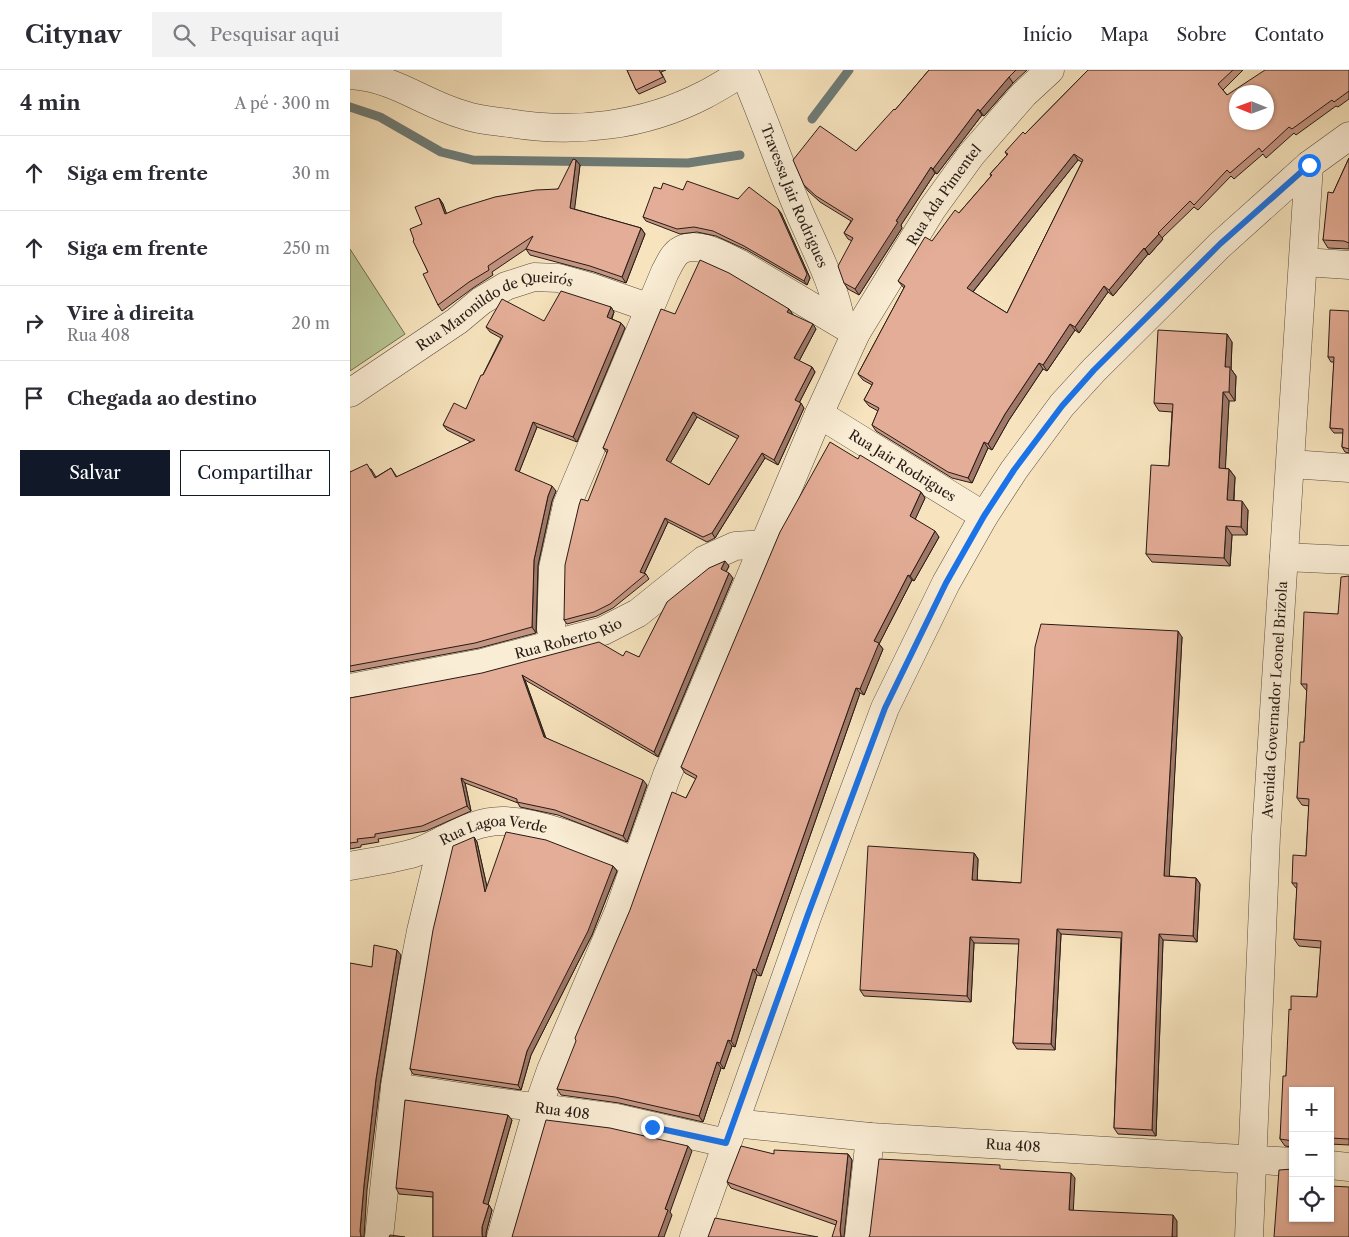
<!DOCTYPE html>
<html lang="pt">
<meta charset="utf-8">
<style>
body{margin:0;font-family:"Libre Caslon Text",serif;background:#f2f2f3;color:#2b2b33}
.controls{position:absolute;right:15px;bottom:15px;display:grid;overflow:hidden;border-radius:0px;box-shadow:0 1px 4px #0004}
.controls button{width:45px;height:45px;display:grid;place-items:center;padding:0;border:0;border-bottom:1px solid #e1e1e2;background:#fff;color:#2b2b33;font:25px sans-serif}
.compass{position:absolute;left:879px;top:15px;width:45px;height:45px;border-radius:50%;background:#fff;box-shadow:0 1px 4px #0004;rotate:271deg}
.stop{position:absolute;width:15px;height:15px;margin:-11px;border:4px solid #1a73e8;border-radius:50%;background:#fff}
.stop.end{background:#1a73e8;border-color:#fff;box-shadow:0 1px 5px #0008}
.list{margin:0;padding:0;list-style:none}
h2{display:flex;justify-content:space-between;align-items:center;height:65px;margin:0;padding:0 20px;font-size:21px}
h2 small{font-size:16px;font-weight:400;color:#7c7c81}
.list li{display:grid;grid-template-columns:32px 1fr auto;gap:15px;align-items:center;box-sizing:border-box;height:75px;padding:0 20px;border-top:1px solid #e1e1e2}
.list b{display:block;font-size:19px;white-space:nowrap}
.list p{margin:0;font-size:16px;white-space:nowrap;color:#7c7c81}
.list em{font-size:16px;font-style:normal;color:#7c7c81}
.actions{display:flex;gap:10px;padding:15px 20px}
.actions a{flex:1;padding:11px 0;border:1px solid #111827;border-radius:0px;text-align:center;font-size:18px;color:#111827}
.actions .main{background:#111827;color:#fff}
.icon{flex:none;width:28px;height:28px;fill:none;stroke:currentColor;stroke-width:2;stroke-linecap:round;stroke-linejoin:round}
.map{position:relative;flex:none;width:999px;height:1167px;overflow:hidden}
header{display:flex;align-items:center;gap:30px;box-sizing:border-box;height:70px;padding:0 25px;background:#fff;border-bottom:1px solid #e1e1e2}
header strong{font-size:24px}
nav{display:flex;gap:28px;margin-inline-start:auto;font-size:18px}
.search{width:350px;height:45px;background:#f2f2f3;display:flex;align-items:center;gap:12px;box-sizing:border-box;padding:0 18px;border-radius:0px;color:#7c7c81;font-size:19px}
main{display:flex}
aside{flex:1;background:#fff}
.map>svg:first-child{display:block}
.green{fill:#b9c594;stroke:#707054}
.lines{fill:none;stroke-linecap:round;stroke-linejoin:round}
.stream{stroke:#6f7c77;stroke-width:9}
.minor-casing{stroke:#5a4d3f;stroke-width:29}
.minor{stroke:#faedd5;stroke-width:28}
.wall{fill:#c49582;stroke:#261b15;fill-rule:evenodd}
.shaded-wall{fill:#a0796a;stroke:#261b15}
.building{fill:#e4ad97;stroke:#261b15;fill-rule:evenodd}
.route{stroke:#1a73e8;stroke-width:6}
.labels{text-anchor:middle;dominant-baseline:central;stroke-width:4;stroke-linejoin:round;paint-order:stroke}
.street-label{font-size:14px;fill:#261b15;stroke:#faedd5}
</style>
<header>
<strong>Citynav</strong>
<div class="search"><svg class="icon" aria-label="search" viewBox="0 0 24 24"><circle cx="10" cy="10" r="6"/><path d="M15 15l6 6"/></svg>Pesquisar aqui</div>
<nav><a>Início</a><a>Mapa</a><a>Sobre</a><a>Contato</a></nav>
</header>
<main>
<aside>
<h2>4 min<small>A pé · 300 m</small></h2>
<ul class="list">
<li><svg class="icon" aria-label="ahead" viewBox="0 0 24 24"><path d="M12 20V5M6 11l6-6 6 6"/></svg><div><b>Siga em frente</b></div><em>30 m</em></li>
<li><svg class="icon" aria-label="ahead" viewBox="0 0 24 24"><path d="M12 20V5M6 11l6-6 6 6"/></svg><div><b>Siga em frente</b></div><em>250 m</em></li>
<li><svg class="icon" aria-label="right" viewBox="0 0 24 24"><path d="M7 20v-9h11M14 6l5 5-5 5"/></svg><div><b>Vire à direita</b><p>Rua 408</p></div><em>20 m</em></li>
<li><svg class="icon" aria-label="arrive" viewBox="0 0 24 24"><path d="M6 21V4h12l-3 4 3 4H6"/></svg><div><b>Chegada ao destino</b></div></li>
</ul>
<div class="actions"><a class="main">Salvar</a><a>Compartilhar</a></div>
</aside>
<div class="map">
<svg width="999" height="1167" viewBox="0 0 999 1167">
<rect width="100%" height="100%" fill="#f7e4be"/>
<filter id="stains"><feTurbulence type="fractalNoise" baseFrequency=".004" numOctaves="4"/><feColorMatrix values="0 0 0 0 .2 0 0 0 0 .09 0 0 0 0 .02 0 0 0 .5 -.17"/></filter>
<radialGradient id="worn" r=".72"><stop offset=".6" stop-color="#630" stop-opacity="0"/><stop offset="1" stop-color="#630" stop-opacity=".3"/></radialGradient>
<path class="green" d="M0,179l55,85 -55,37z"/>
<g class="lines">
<path class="stream" d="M0,37l30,10 61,35 32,8 215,3 52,-8
M462,49l37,-49"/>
<defs>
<g id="minor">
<path id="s1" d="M393,0c20,46 36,93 55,139 16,38 36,73 43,114"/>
<path d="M0,5c46,3 72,28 114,40 14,5 30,6 45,8 66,11 135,3 195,-28 14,-7 27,-16 40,-23"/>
<path d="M954,192l45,3"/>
<path id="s2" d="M0,323l107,-72 24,-20 25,-15 28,-9 24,1 32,9 60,21"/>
<path id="s3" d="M469,344l165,102"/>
<path d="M941,394l58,4"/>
<path d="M934,487l65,3"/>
<path d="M205,574l-4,-15 2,-61 14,-63 98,-233c4,-7 8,-18 16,-22 17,-10 44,7 59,14l116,69"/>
<path id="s4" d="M0,618l132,-25 121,-32 35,-18 66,-53 31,-14 30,-2"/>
<path id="s5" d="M0,796c21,-4 43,-7 64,-13 30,-10 56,-33 90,-32 41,1 93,25 131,41"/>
<path id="s6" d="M45,1017l86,13 135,18 110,25"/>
<path id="s7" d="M384,1053l136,14 423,25"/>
<path d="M980,1095l19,2"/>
<path d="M29,1167l16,-150 16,-104 10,-52 22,-91"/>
<path id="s8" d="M151,1167l37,-130 13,-37 68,-159 48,-136 152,-361 37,-81 76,-124 39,-54 53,-61 26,-24"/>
<path d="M344,1167l113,-320 78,-209 61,-125 38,-67 30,-46 48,-65 32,-35 126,-125 89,-80 40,-29"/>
<path d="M509,1167l11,-100"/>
<path id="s9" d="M899,1167l17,-401 43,-671"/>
</g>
</defs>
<use href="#minor" class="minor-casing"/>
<use href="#minor" class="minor"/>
</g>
<path class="wall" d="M277,0h39l-5,2 5,10 -27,12 -3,-4z
M579,0h98l-14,13 -29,33 -2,-1 -45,59 -2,-1 -34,52 1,3 -43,67 -11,-6 -4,-6 8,-42 -4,-2 -4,-6 7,-12 -31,-19 -12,-11 -4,-6 52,-34 39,-41z
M738,0h155l-20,20 4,5 122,-25v29l-11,8 -2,-1 -40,29 -2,-2 -28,25 -3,-4 -29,25 -3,-3 -33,34 -4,-3 -32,31 1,1 -14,16 -1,-1 -35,42 -5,-4 -29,41 -4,-3 -28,41 -4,-2 -34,51 -17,30 -4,-2 -16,35 -20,-5 -76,-47 -4,-6 6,-14 -9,-5 -5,-6 8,-15 -9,-5 -5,-6 46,-86 -6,-7 34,-40 27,-28 32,-37 -1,-2 17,-19 -2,-3 20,-18zM728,90l4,2 -75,151 -34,-21z
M999,88v91l-21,-1 -5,-8 10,-47z
M230,95l-6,44 67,19 4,6 -19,49 -32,-11 -64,-17 -4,-6 -34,23 1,3 -20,13 -31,23 -4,-6 -10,-33 -14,-32 8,-16 17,-26 4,6 3,10 112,-25z
M311,119l22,1 55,9 43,14 29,65 -3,7 -60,-35 -31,-14 -19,-4 -17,2 -34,-13 -3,-4z
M261,237l3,5 -2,7 9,4 4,5 -48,114 -40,-15 -18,45 37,19 -4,10 -14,64 -2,68 -57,15 -129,24v-200l21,-3 5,8 15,-9 6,9 74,-35 -24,-12 -4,-5 23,-16 35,-71 -11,-6 -4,-5 58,-6z
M439,239l3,4v1l24,15 -17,32 13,6 3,5 -16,31 5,5 -26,57 -13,-7 -50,80 -8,4 -39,-20 -24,52h2l3,5 -36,29 -16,8 -30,8 -3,-4 43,-167 -4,-5 72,-134zM347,347l41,22 -29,46 -39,-22z
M999,241v142l-4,-1 -3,-5 1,-14h-9l-4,-5 4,-66h-3l-3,-5z
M882,272l-1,27 5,7 -1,25h-6l-4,67 4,1 6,8 -1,24 14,9 -1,25h-15l-2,31 -78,-4 -6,-8 23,-88 3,-54 -13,-1 -5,-8z
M508,389l63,33 4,6 -10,21 24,18 -25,44 -2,-1 -33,64 4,5 -19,46 -4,-2 -99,283 -4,-1 -22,72 -3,-1 -8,23 -3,-1 -18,54 -84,-19 -58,-8 -4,-6 129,-291 10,-19 -11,-6 -4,-6z
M379,496l-3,6 7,6 -75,179 -133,-77 21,58 101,47 -20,57 -69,-27 -38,-8 -2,-4 -53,-20 6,28 -45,20 -48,8 1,3 -18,3v2l-11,2v-151l273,-42 16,1z
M999,506v569l-19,-1v-53h-37v56l-8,-1 -5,-7 6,-63 5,-66 26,-13 4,-49 -22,-2 -5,-7 3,-50 -5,-6 14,-27 3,-50 -7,-1 -5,-7 7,-56 3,-51 -6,-7 37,-70z
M832,567l-13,239 27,2 4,6 -3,58 -34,-2 -7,196 -38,-2 -4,-6 7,-190 -60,-4 -6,116 -38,-1 -4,-6 6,-99 -45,-1 -3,59 -107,-6 -4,-6 114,-137 4,6 -1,21 44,3z
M124,767l3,5 10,45 126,-21 4,5 -25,64 -61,120 -10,35 -108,-16 -3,-5z
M162,1050l-24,84 4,6 -6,23v4h-53v-40l-34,-3 -3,-6z
M424,1084h74l4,6 -9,76 -7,-11 -105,-37 -4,-6z"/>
<path class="shaded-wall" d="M659,7l4,6 -29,33 -4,-5z
M628,39l4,6 -45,59 -4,-5z
M724,84l4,6 -107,134 -4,-6z
M226,90l4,5 -6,49 -4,-6z
M581,97l4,6 -34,52 1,3 -43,67 -4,-6 41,-68z
M89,128l4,6 6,16 -4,-6z
M428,139l3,4 29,65 -3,7 -3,-4z
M291,158l4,6 -19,49 -4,-6z
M809,164l4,5 -14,16 -4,-6z
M794,178l4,6 -35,42 -4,-6z
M754,216l4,6 -29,41 -4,-6z
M261,237l3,5 -4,10 -3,-5z
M439,239l3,4 -2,4 -3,-5z
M271,253l4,5 -48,114 -4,-5z
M463,254l3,5 -18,34 -4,-5z
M720,254l5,6 -28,41 -4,-6z
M877,264l5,8 -1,27 5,7 -1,25 -6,-9 -4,-25z
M689,293l4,6 -34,51 -17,30 -4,-6 17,-30z
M462,297l3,5 -17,33 -3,-5z
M873,322l6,9 -4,75 -6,-8z
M451,333l3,5 -26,57 -4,-5z
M343,342l4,5 -28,48 -3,-5z
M183,352l4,5 -19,48 -3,-5z
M634,372l4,6 -16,35 -4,-5z
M412,383l3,5 -50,80 -3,-5z
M879,399l6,8 -2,32 -6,-9z
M202,416l4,5 -4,10 -14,64 -2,68 -4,-6 2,-67 14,-64z
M571,422l4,6 -11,24 -4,-6z
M892,431l6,9 -1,25 -6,-8z
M315,448l3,4 -25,54 -3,-4z
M876,456l6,9 -2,31 -6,-8z
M585,461l4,6 -25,44 -4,-5z
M375,491l4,5 -4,8 -4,-5z
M379,503l4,5 -75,179 -4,-5z
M558,505l4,5 -33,64 4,5 -19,46 -4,-6 14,-48z
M828,561l4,6 -13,245 -5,-6z
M172,605l3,5 22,62 -3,-5z
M506,618l4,5 -99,283 -5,-6z
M111,708l4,5 6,28 -4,-5z
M293,710l4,5 -20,57 -4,-6z
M124,767l3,5 12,54 -4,-4z
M624,783l4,6 -1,27 -5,-6z
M263,796l4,5 -25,64 -61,120 -10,35 -3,-5 9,-34z
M846,808l4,6 -3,58 -4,-6z
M707,859l4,5 -6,116 -4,-6z
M809,864l4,6 -7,196 -4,-6z
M620,867l4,6 -3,59 -4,-6z
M47,880l4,5 -21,130 -13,105 -3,47h-3l-1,-6 4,-46 12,-106z
M403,899l4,6 -22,72 -4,-6z
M378,970l4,6 -8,23 -4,-6z
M367,992l4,6 -18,54 -4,-6z
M158,1045l4,5 -25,88 -4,-5z
M338,1076l4,5 -22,61 2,3 -8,22h-6l7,-28z
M498,1084l4,6 -8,77h-3l-1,-7z
M721,1103l4,5 -2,38 -4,-6z
M139,1135l3,5 -6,23v4h-3l-1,-2v-8z
M823,1145l4,6v16h-5z"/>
<path class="building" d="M277,0h32l4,7 -27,13z
M579,0h87l-7,7 -29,34 -2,-2 -45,60 -2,-2 -35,54 2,1 -43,67 -11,-6 -6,-17 15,-28 -9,-5 9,-14 -37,-23 -12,-11 -11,-25 27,-34 36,25 38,-42 1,1z
M738,0h145l-15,14 9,11 38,-25h84v21l-15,11 -2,-2 -40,29 -3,-2 -27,25 -3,-4 -29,25 -3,-3 -33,35 -4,-4 -32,32 1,1 -14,15 -1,-1 -35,42 -5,-4 -29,41 -5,-3 -27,41 -4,-2 -34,51 -17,30 -4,-2 -16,36 -20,-6 -76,-47 7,-17 -15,-8 9,-17 -15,-9 47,-88 -7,-5 27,-44 7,4 23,-31 4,3 33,-38 -2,-1 18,-20 -3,-2 18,-20 2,2zM886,22h30v30h-30zM724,84l9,6 -76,153 -40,-25z
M999,88v85l-5,-2 -21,-1 5,-48 5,1z
M223,89l3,1 -6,48 71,20 -19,49 -32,-11 -64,-17 7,-13 -45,30 1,4 -20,12 -31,23 -15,-31 5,-2 -15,-31 1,-1 -4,-11 12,-5 -7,-17 24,-9 6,16 14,-6 36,-11 41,-7 22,-1z
M337,111l51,18 11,-12 29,22 29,65 -3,7 -60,-35 -31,-15 -19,-4 -17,2 -34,-12 11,-30 7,2 2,-6 20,7z
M350,190l29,13 60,36 -2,3 26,12 -19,34 18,9 -17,33 6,3 -27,57 -12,-7 -50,80 -9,4 -38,-19 -25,54 6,2 -36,30 -16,8 -30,8 1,-55 14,-60 2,-6 7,2 20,-51 -5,-2 58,-139 14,5zM343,342l46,24 -30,49 -43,-25z
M211,221l50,16 -4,10 14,6 -48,114 -40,-15 -18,48 37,16 -4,10 -14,64 -2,67 -57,16 -125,23v-194l17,-8 8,14 16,-10 5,9 79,-37 -32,-15 11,-22 12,6 15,-34h2l20,-39 -17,-9 16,-28 42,22z
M980,240l19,1v138l-7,-2 1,-18 -13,-1 4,-71h-6z
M808,260l69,4 -2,33h5l-1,25h-6l-4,76 10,1 -2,31 15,1 -1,26 -15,-1 -2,32 -78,-4 5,-89 18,1 4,-62 -19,-1z
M480,372l28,17 2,-4 61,37 -11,24 25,15 -25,45 -2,-1 -34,66 5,2 -19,46 -4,-1 -100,282 -3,-1 -22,72 -3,-1 -8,23 -3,-1 -18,54 -84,-19 -58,-8 19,-48 -1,-3 55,-128 42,-118 14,6 11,-22 -16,-9 99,-235z
M375,491l-4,8 8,4 -75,179 -132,-77 22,62 99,43 -20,56 -68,-26 -38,-8v-3l-56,-21 6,28 -45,20 -47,8v3l-18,2 1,3 -8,1v-145l132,-25 117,-31 24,14 3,-5 13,6 28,-55 42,-34z
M999,506v563l-19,-1v-47h-37v50l-13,-2 3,-63h3l3,-67 2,1v-14l26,1 4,-56 -27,-2 3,-56h-5l1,-28 13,1 3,-57 -12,-1 3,-56h4l3,-58h-6l3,-72 34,2 3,-37z
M691,554l137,7 -14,245 32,2 -3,58 -34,-2 -7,196 -38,-2 8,-196 -65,-3 -6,115 -38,-1 6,-104 -49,-2 -3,59 -107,-6 8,-144 106,7 -2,27 49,3 14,-236z
M156,762l40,8 67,26 -25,65 -61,120 -9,34 -108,-16 23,-139 20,-84 21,-9 11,55z
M24,875l23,5 -21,129 -12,106 -4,46 1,6h-11v-274l22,4z
M55,1030l103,15 -25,88 6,2 -7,22v8l1,2h-50v-45l-37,-4z
M196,1050l64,8 78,18 -23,63 3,1 -10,27h-146z
M391,1076l33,8v-4l74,4 -8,76 1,7h-9l5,-16 -110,-39z
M529,1089l121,6v4l71,4 -2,37 104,5 -1,22h-303l1,-3z
M943,1099v49h37v-32l19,1v50h-75l5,-67z
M365,1148l103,19h-110z
M40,1165l15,2h-16z"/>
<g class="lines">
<path class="route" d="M302,1057l74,16 81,-226 78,-209 61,-125 38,-67 30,-46 48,-64 32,-36 126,-126 89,-79"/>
</g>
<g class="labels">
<g class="street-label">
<text stroke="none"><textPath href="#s8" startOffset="1136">Rua Ada Pimentel</textPath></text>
<text stroke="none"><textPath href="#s1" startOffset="136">Travessa Jair Rodrigues</textPath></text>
<text stroke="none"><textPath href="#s2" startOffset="170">Rua Maronildo de Queirós</textPath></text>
<text stroke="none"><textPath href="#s3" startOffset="98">Rua Jair Rodrigues</textPath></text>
<text stroke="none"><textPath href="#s4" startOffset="224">Rua Roberto Rio</textPath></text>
<text stroke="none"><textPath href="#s9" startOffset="538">Avenida Governador Leonel Brizola</textPath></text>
<text stroke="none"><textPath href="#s5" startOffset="150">Rua Lagoa Verde</textPath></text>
<text stroke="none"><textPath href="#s6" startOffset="169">Rua 408</textPath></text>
<text stroke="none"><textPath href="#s7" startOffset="280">Rua 408</textPath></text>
</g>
</g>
<rect width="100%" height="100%" filter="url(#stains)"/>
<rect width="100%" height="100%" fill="url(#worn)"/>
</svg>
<div class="controls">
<button>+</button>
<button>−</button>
<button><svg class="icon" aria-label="locate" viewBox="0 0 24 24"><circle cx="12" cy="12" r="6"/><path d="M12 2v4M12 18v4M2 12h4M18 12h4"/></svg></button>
</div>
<svg class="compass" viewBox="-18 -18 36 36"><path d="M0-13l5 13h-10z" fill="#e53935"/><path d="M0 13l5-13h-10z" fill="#7c7c81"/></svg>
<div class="stop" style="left:959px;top:95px"></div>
<div class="stop end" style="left:302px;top:1057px"></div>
</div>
</main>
